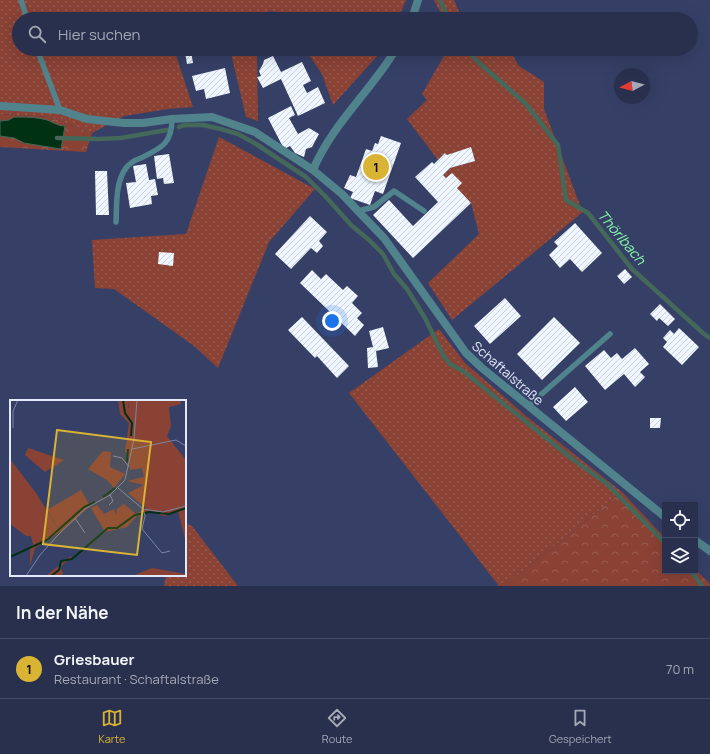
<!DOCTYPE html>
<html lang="de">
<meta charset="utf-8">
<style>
body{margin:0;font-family:Manrope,sans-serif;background:#343c57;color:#f1f3f6}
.controls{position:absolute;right:12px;bottom:12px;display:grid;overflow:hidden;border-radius:0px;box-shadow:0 4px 16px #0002}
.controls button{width:36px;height:36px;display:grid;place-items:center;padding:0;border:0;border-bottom:1px solid #444b65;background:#28304d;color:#f1f3f6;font:20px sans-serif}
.compass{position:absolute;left:614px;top:68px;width:36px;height:36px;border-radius:50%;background:#28304d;box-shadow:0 4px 16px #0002;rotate:263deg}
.you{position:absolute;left:332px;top:321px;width:14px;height:14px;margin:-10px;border:3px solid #fff;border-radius:50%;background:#1a73e8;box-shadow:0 0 0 6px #1a73e833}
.badge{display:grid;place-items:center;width:26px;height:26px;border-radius:50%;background:#d9b334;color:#111;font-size:13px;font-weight:700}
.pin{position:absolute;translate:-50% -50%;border:2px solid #fff;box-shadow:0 1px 4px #0006}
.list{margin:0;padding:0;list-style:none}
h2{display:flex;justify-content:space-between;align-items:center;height:52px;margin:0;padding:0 16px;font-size:17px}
h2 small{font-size:13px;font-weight:400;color:#a5a9b6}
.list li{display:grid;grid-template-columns:26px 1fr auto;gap:12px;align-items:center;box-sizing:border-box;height:60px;padding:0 16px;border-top:1px solid #444b65}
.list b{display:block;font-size:15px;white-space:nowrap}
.list p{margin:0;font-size:13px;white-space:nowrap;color:#a5a9b6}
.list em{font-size:13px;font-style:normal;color:#a5a9b6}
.icon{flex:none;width:22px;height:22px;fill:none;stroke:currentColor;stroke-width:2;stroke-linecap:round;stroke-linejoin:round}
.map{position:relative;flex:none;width:710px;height:586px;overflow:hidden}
.search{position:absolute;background:#28304d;box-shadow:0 4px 16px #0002;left:12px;right:12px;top:12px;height:44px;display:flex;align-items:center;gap:10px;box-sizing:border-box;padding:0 14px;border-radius:22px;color:#a5a9b6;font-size:15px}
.sheet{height:112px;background:#28304d}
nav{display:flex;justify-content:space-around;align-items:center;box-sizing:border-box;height:56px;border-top:1px solid #444b65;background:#28304d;font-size:11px;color:#a5a9b6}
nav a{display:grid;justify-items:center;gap:2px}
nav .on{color:#d9b334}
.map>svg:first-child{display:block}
.green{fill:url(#green-dots)}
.forest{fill:url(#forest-crowns)}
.water{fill:#003113;stroke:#446859}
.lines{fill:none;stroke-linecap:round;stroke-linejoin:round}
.stream{stroke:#446859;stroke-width:4.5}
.building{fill:url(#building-hatch)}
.service{stroke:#51838d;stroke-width:5.5}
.minor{stroke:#51838d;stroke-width:8}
.labels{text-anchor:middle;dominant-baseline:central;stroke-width:4;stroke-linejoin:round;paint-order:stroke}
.street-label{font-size:13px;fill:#e3e9fd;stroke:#364067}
.water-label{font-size:14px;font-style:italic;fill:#85f9a7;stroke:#364067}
.inset-river{fill:none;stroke:#003113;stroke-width:2}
.inset-road{fill:none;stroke:#7b84a3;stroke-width:1}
.view{fill:#d9b334;fill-opacity:0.15;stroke:#d9b334;stroke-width:2}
.inset-edge{fill:none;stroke:#e3e9fd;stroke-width:2}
</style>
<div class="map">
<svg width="710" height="586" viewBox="0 0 710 586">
<defs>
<pattern id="green-dots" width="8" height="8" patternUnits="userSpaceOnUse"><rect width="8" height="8" fill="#8a4235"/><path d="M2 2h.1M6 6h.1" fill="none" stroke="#9a5d53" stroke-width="1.8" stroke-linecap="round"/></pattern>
<pattern id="forest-crowns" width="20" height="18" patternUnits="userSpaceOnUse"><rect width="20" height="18" fill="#8a4235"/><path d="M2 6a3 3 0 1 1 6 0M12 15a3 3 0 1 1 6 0" fill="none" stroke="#9a5d53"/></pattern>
<pattern id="building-hatch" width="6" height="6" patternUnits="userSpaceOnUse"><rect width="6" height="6" fill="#eff6ff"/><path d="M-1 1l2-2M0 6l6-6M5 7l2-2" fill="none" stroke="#cdd3db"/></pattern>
</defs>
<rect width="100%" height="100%" fill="#364067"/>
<path class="green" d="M0,0h406l-8,19h-115l-5,-7 -9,-1 -2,8h-44v-1l-4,1h-200v30h155l19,58 -25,2 -44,7 -32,17 -42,-16 -50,-3z
M434,0h20l8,19h-18z
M230,49h29l-2,8 1,64 -12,-4z
M305,49h78l-5,6 -45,50 -11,-31z
M448,49h61l10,17 25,16v27l37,99 7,5 -4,-2 -132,109 -24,-37 51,-49 -8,-31 -28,-28 7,-7 25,-7 -4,-13 -24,7 -2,-2 -7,7 -31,-41 20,-19 -5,-6z
M219,137l96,52 -46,53 -51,126 -24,-22 -80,-57 -19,-1 -3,-48 94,-6z
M439,329l26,34 61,53 96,76 -118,94h-5l-150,-193z
M185,523l7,3 46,60h-74l2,-11h19z"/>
<path class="forest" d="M0,114l50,3 42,16 -6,19 -86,-5v-11l14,2 10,5 37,6 4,-23 -11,-2 -5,-3 -35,-4 -5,3 -9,1z
M622,492l43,46v33h30v-2l15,15v2h-206z"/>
<path class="water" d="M14,117c11,0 22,0 33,3 6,2 10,6 18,6l-4,23 -37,-6 -10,-5 -14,-2v-15l9,-1z"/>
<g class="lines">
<path class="stream" d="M440,0l9,19
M466,49l12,13 48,42 32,41 8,55 22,13 44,56 72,65 6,4
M179,127l6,-2h18l18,4 17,5 18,10 50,33 19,19 27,30 17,14 14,14 11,20 13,15 18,29 18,37 7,9 13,7 108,87 36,26 58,59
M57,138l41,1 23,-1 46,-8
M691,571l11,15"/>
</g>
<path class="building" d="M191,51l2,12 -6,1 -2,-12z
M273,56l8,16 21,-10 9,19 -8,4 4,8 11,-6 7,16 -27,13 -17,-37 -18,9 -6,-11 4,-1 -2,-5 4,-7 1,-4z
M225,68l5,25 -24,6 -2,-10 -8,2 -4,-15z
M291,106l4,9 -6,3 9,16 11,-6 10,6 -7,13 -6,2 -2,8 -9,-4 -5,-7 -6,3 -16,-31z
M381,136l20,7 -18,51 -8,-3 -5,14 -20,-7 3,-6 -9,-4 6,-13 6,2 10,-28 6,2 3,-8 3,1z
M471,147l4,14 -25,7 -7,7 3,3 6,-5 10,10 -5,5 14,15 -58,55 -40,-43 16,-15 24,26 25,-24 -23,-25 17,-15 2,2 11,-11 2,2z
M169,154l5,29 -10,1 -1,-6 -6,1 -3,-23z
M146,164l3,16 6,-1 3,16 -7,1 1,8 -22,4 -4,-25 10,-1 -3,-16z
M95,171h12l2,44h-13z
M310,216l17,16 -8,9 4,5 -6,7 -6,-5 -20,21 -16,-15z
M575,223l27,30 -20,19 -12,-13 -10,9 -11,-13 9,-9 -4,-4z
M159,252l15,1 -1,13 -15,-2z
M625,269l7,8 -8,7 -7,-8z
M312,270l9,9 5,-5 17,16 4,-4 11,10 -6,7 10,10 -5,5 7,7 -9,11 -55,-53z
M505,298l16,18 -31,28 -16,-18z
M660,304l15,15 -7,7 -9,-8 -2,3 -7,-7z
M302,317l47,49 -12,12 -20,-22 -2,2 -27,-28z
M554,317l26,26 -38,37 -25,-26z
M383,327l6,21 -13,3 2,16 -10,1 -1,-20 6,-1 -4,-16z
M679,328l20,19 -17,18 -19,-18 4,-5 -4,-4 7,-8 4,4z
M635,348l14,16 -9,8 5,5 -10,10 -11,-13 -19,16 -20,-24 19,-16 7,8 6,-5 5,6z
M575,387l13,15 -22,19 -13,-14z
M650,418h11l-1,10h-10z"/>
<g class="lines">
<path class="service" d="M21,0l6,19
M37,49l23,61
M358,211l16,-4 20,-16 30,20
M116,222c1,-17 -1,-39 10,-54 3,-4 9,-8 15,-10 20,-10 31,-14 31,-39
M528,406l82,-72"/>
<path class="minor" d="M412,19l6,-19
M0,106l60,4 27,9 37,4h19l29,-4 40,-2 43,15 58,38 29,24 16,17 26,27 82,115 16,15 183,149
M313,170c19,-46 58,-79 83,-121
M695,540l15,11"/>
</g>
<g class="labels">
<g class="street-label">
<text transform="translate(508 373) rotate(41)">Schaftalstraße</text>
</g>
<g class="water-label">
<text transform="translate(622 237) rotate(50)">Thörlbach</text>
</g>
</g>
<g transform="translate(10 400)">
<rect width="176" height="176" fill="#364067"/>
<path d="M118,0h52l1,4 -12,3 2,19 -4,10 19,24v48l-21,8 -16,-5 -12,5 -10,11 -22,5 -14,-24 6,-3 7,9 10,-5 2,6 1,-6 7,-5 12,10 10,-6 -18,-15 16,-8 -17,-4 17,-4 -2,-9 -12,2 -2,-16 6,-28 -7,-16 2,-2zM18,48l36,12 -19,12 -20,-17zM93,51l8,1 -1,15 15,7 -11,14 -7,-8 -19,-11zM71,90l9,16 -30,26 -13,-22z" fill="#8a4235"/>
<path d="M108,0h10l1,15 5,-2v13l4,3 -10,25 -3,-2 4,-29 -9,-9zM0,59l26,34 24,39 -25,16 -5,18v-19l3,-3 -2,-8h-5l-16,-12zM176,108v35l-8,-32zM61,156v2l-11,9 3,6 -2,3h-15zM142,168l34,6v2h-54z" fill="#8a4235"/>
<path class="inset-river" d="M113,0l2,13 7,10 -1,13M117,62l1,-13M93,97l12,-9M0,157l37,-17 37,-33 11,-5M41,176l8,-6 2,-9 11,-2 36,-31h9l18,-13 14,-3 20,2 17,-6"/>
<path class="inset-road" d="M3,28v-17l5,-11M122,49l44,-9 10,6M103,56l9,2 7,9M108,88l25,21 20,3 23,-6M99,105l4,-4 -3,-6M133,109l2,7 -3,13 20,24 8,-2M65,118l10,15M16,176l14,-21 17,-19 28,-27 25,-14 15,-15 9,-41 3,-39"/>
<path class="view" d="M47,30l94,12 -14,113 -94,-11z"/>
<rect width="176" height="176" class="inset-edge"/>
</g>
</svg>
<div class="controls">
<button><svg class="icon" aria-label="locate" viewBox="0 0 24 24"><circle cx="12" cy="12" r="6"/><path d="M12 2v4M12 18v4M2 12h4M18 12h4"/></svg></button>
<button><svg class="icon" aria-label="layers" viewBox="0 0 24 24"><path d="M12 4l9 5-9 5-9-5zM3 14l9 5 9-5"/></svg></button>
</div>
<svg class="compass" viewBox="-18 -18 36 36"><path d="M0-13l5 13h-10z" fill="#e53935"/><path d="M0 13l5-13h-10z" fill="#a5a9b6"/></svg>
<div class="you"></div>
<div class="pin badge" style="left:376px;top:167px">1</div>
<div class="search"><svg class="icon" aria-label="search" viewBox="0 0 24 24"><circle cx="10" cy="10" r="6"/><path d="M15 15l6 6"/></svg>Hier suchen</div>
</div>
<section class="sheet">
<h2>In der Nähe<small></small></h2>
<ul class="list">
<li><span class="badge">1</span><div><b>Griesbauer</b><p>Restaurant · Schaftalstraße</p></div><em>70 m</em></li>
</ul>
</section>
<nav>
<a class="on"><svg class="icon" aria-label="map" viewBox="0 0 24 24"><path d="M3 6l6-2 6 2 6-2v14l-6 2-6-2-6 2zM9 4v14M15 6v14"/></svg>Karte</a>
<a><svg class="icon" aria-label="directions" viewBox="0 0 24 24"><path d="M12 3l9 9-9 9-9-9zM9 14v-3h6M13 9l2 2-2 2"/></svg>Route</a>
<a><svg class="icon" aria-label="saved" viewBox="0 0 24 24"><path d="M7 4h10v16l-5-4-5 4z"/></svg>Gespeichert</a>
</nav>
